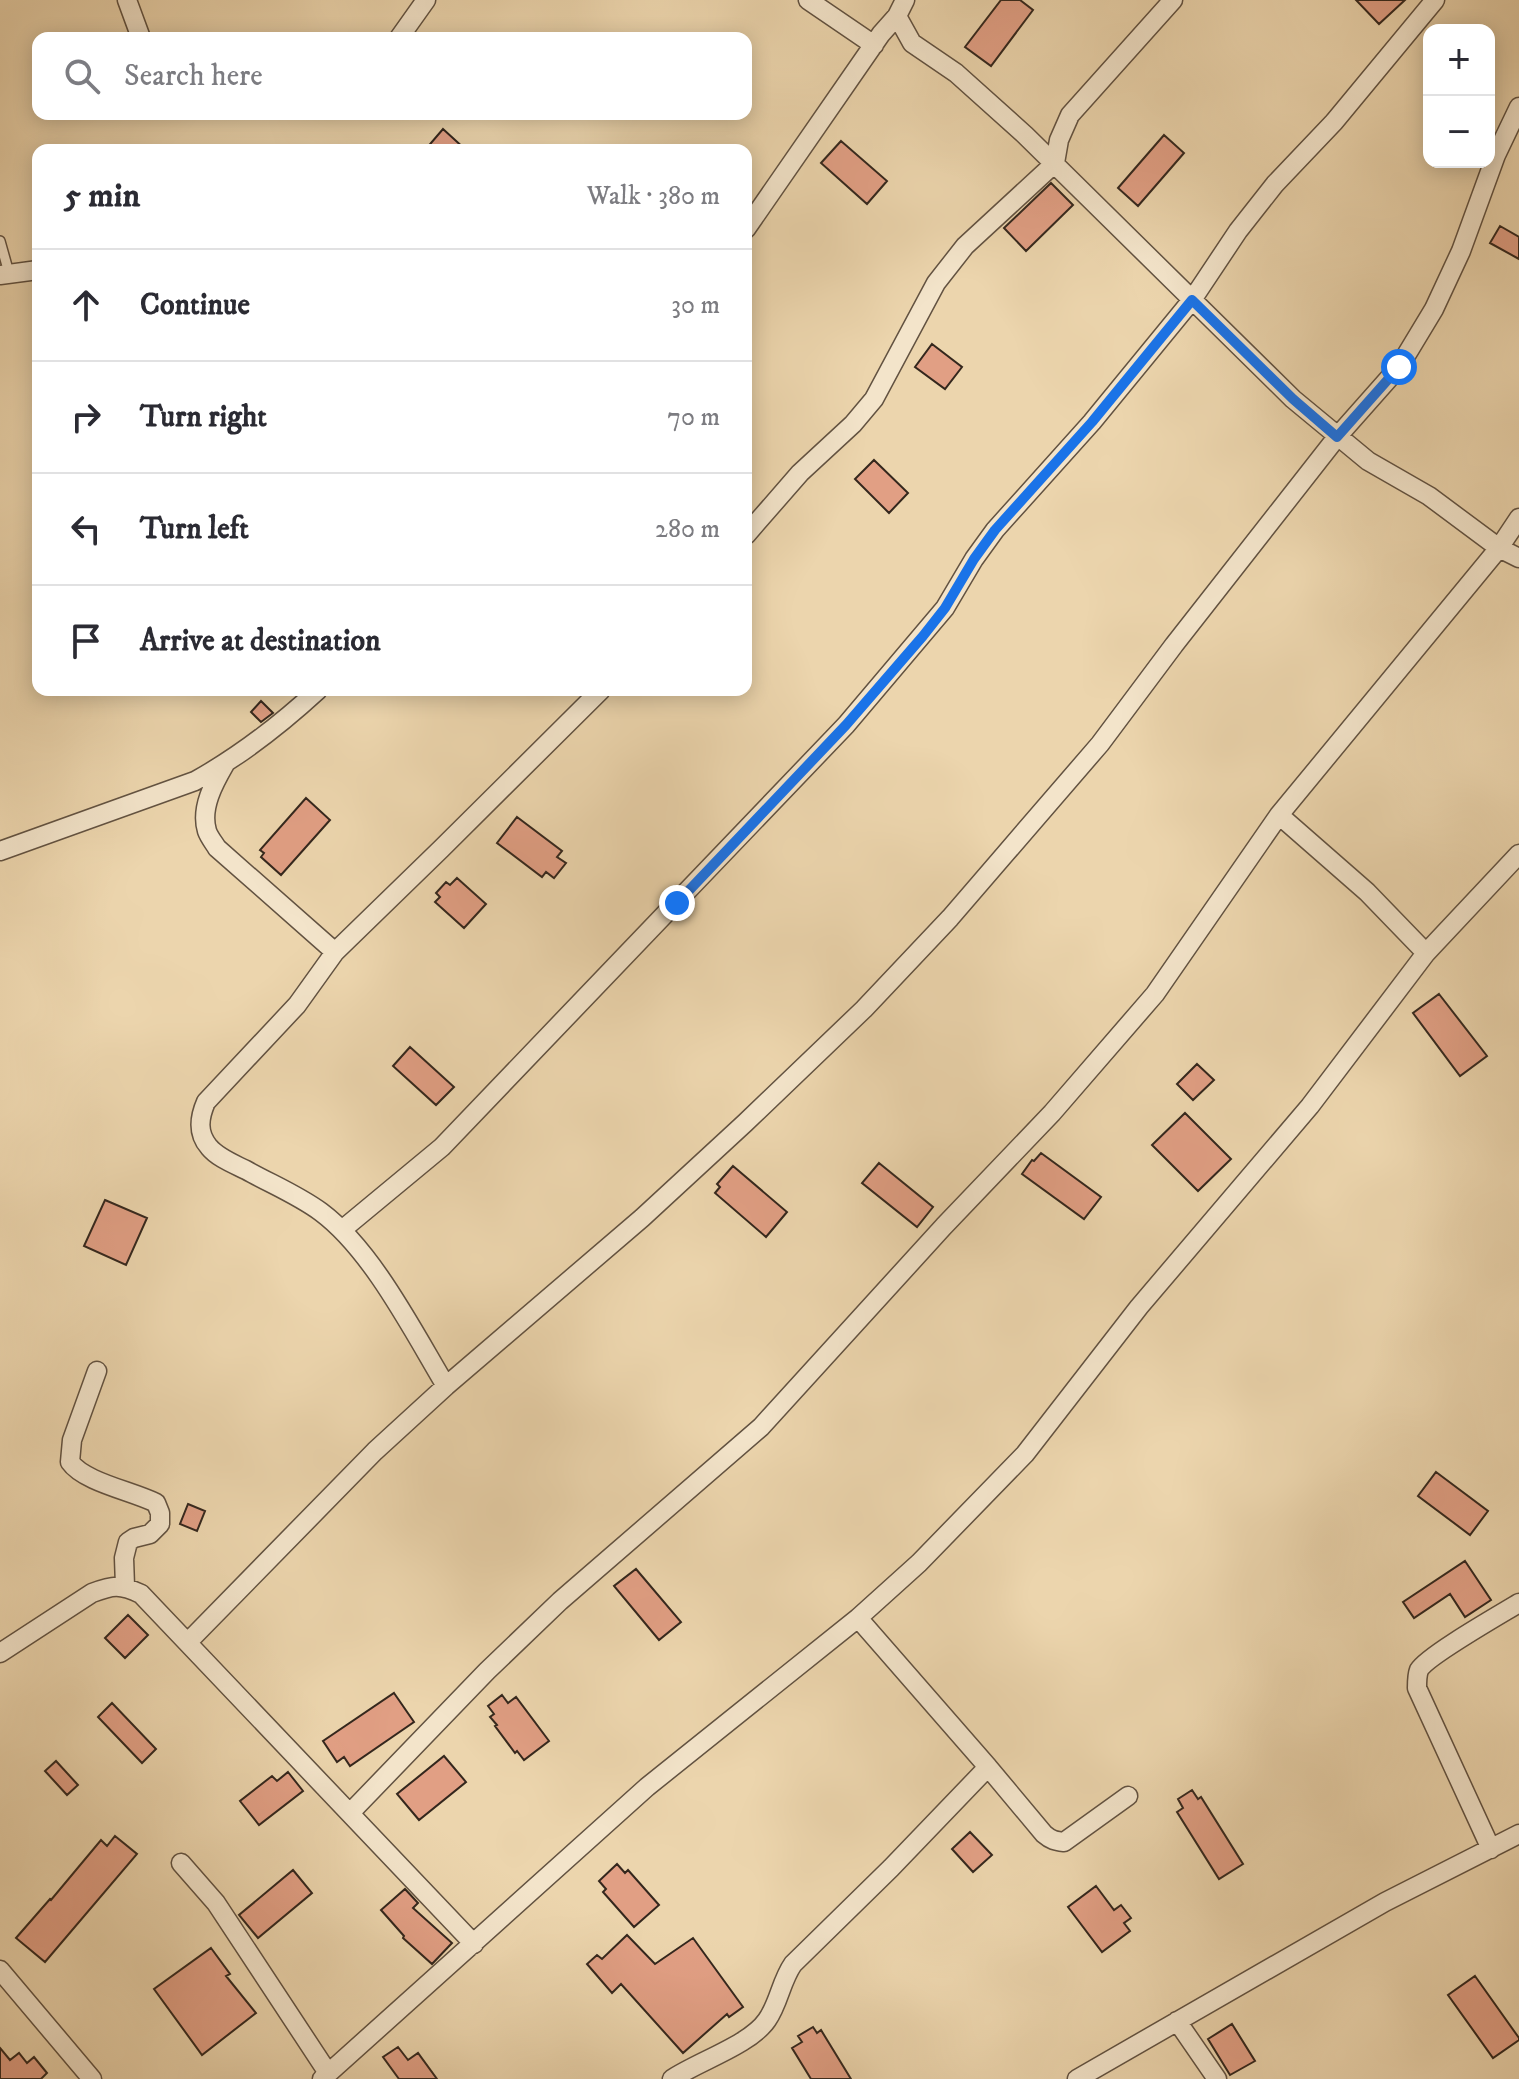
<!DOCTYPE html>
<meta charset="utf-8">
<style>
body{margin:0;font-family:"IM FELL DW Pica",serif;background:#f7f7f7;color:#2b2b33}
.controls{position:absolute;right:24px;top:24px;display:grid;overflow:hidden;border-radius:16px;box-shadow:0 4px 20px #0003}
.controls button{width:72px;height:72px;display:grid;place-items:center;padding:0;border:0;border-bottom:2px solid #e1e1e2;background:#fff;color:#2b2b33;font:40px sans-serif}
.stop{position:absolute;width:24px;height:24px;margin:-18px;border:6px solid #1a73e8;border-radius:50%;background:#fff}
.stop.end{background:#1a73e8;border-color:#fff;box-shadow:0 2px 8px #0008}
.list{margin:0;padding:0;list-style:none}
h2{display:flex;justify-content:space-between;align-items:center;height:104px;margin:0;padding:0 32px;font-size:34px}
h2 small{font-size:26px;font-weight:400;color:#7c7c81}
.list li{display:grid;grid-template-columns:52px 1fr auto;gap:24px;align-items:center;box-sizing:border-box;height:112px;padding:0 32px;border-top:2px solid #e1e1e2}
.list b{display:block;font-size:30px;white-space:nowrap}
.list em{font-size:26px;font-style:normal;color:#7c7c81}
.icon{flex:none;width:44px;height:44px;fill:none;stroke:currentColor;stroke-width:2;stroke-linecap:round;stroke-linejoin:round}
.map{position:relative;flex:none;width:1519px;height:2079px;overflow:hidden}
.search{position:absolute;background:#fff;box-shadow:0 4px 20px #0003;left:32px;top:32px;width:720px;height:88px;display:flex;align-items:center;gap:20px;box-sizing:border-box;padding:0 28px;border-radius:16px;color:#7c7c81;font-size:30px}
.panel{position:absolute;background:#fff;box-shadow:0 4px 20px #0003;left:32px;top:144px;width:720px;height:552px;border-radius:16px}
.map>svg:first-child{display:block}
.building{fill:#e19f84;stroke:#34271d;stroke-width:2}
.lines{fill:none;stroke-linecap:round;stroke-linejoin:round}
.service-casing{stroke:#625241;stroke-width:12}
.minor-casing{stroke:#625241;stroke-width:21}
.service{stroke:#f3e4ca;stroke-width:9}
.minor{stroke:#f3e4ca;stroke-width:18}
.route{stroke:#1a73e8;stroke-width:10}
</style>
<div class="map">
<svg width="1519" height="2079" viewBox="0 0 1519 2079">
<rect width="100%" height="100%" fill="#ecd5ad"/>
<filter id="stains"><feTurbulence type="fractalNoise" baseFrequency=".0025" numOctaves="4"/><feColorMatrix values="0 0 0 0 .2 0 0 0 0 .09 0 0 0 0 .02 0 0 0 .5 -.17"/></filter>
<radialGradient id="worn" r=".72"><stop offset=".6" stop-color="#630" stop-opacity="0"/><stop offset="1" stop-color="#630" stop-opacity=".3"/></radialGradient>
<path class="building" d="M1001,0h19l13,10 -42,56 -26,-19z
M1356,0h49l-26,24z
M443,129l23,21h-41z
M1164,135l20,18 -46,53 -20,-18z
M841,141l46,40 -20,23 -46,-41z
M1051,183l22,22 -47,46 -22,-23z
M1500,226l19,11v22l-29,-16z
M932,344l30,23 -17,22 -30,-22z
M874,460l34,33 -19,20 -34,-34z
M261,701l12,12 -12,9 -10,-10z
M306,798l24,22 -49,55 -20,-18 3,-4 -4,-3z
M517,817l45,34 -5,6 9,6 -12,15 -8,-6 -4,5 -45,-34z
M457,878l29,26 -22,24 -29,-26 5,-5 -4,-4 10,-11 4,3z
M1439,994l48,62 -27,20 -47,-63z
M410,1047l44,40 -18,18 -43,-39z
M1197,1064l17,16 -21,20 -16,-16z
M1185,1113l46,46 -33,32 -46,-46z
M1041,1153l60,44 -17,22 -62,-45 10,-14 2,1z
M879,1163l54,44 -16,20 -55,-44z
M733,1166l54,46 -21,25 -51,-44 5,-6 -3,-3z
M105,1200l42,18 -21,47 -42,-19z
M1436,1472l52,39 -18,24 -52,-39z
M188,1504l17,7 -8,20 -17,-7z
M1465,1561l26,39 -26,17 -15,-23 -36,24 -11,-16z
M636,1569l45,53 -22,18 -45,-54z
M128,1615l20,20 -23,23 -20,-20z
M394,1693l20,29 -64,44 -6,-9 -7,5 -14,-21z
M502,1695l6,8 8,-6 33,44 -25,19 -7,-9 -2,2 -20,-27 2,-1 -7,-8 4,-3 -6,-8z
M112,1703l44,46 -14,14 -44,-46z
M444,1756l22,26 -47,38 -22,-26z
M56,1761l22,24 -11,10 -22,-24z
M288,1772l15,19 -44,34 -19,-24 32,-25 5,5z
M1192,1790l6,9 3,-2 42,67 -24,15 -42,-67 6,-4 -5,-9z
M970,1832l22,23 -19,17 -21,-23z
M115,1836l22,18 -92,108 -29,-24 34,-39 1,1 50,-60 6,6z
M617,1864l8,9 3,-3 31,35 -25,22 -31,-35 3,-3 -7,-8z
M293,1870l19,23 -54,45 -19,-23z
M1096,1886l18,24 7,-5 10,13 -7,5 6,8 -28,21 -34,-45z
M405,1889l13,14 -5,5 39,35 -20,21 -29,-26 1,-2 -23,-26z
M627,1935l28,29 38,-26 50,69 -14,10 -2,-3 -44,39 -62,-69 -9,9 -25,-29 10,-9 5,4z
M211,1948l19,26 -4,2 30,37 -54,42 -48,-66z
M1475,1976l44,62v2l-26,18 -45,-63z
M1232,2024l23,37 -25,14 -22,-36z
M813,2027l4,6 4,-3 30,49h-40l-19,-31 10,-6 -4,-6z
M398,2047l10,13 10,-7 19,26h-38l-16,-22z
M0,2048l10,12 9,-7 8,10 7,-6 13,16 -6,6h-41z"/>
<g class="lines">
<defs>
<path id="service" d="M0,241l9,32"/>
<path id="minor" d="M127,0l14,38
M808,0l66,45
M905,0l-8,16 15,27 44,30 69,62 268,264 75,62 61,35 70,52 20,10
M399,38l27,-38
M746,229l135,-195 16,-18
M0,275l38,-5
M746,535l54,-62 53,-49 21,-25 62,-116 29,-37 90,-83 4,-23 11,-25 103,-115
M225,764c-11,19 -25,44 -18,67 2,6 7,12 10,17l118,104 106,-103 160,-159
M1279,815l88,77 59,61
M0,851l195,-70c45,-25 85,-56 123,-91
M335,952l-38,53 -91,97c-7,16 -9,31 3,45 9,11 25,17 37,23 25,14 52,25 75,42 51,38 92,119 125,174
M343,1229l99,-82 404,-422 99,-117 29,-49 21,-29 97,-108 100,-122 46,-69 37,-47 59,-62 101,-122
M97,1371l-25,69 -2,22c14,20 62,29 86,41l4,10v11l-10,10 -16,4 -6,4 -4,16 1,28
M188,1642l187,-191 71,-65 196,-168 103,-95 119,-114 86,-91 56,-65 94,-109 74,-99 163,-208 62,-70 35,-58 27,-58 35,-96 23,-48
M0,1653l92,-60c21,-8 28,-9 49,1l333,350
M988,1767l56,67c7,6 11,7 20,8l64,-46
M350,1813l137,-142 73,-70 201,-174 183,-201 108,-113 103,-119 124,-179 220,-267 20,-30
M1491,1849l-74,-161c0,-5 0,-13 2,-18 8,-14 82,-56 100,-67
M181,1863l35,40 112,170
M0,1970l92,109
M1177,2021l40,58
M322,2079l325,-292 211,-169 61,-55 106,-109 114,-147 171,-201 116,-153 93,-99
M672,2079c27,-18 78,-34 95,-59 12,-17 14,-39 26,-56l98,-96 97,-101 -130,-149
M1077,2079l308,-177 134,-68"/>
</defs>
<use href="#service" class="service-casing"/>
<use href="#minor" class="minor-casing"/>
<use href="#service" class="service"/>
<use href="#minor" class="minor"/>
</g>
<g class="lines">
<path class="route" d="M677,903l169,-178 77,-89 22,-28 29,-49 21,-29 97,-108 100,-122 101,99 44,38 62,-70"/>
</g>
<rect width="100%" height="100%" filter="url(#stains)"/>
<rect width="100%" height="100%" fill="url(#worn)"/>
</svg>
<div class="controls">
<button>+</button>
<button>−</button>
</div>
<div class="stop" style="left:1399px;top:367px"></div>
<div class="stop end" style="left:677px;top:903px"></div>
<div class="search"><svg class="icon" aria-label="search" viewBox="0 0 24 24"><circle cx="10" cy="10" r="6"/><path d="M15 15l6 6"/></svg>Search here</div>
<section class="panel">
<h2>5 min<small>Walk · 380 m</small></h2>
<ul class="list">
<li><svg class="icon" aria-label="ahead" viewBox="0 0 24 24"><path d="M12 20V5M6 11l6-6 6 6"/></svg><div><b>Continue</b></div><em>30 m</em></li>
<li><svg class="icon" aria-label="right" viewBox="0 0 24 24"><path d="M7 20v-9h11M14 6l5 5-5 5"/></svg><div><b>Turn right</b></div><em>70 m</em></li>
<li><svg class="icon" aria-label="left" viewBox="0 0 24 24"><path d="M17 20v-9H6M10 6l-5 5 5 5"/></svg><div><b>Turn left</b></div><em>280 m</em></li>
<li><svg class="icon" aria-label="arrive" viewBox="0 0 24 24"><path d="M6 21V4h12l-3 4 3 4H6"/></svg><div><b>Arrive at destination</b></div></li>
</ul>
</section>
</div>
